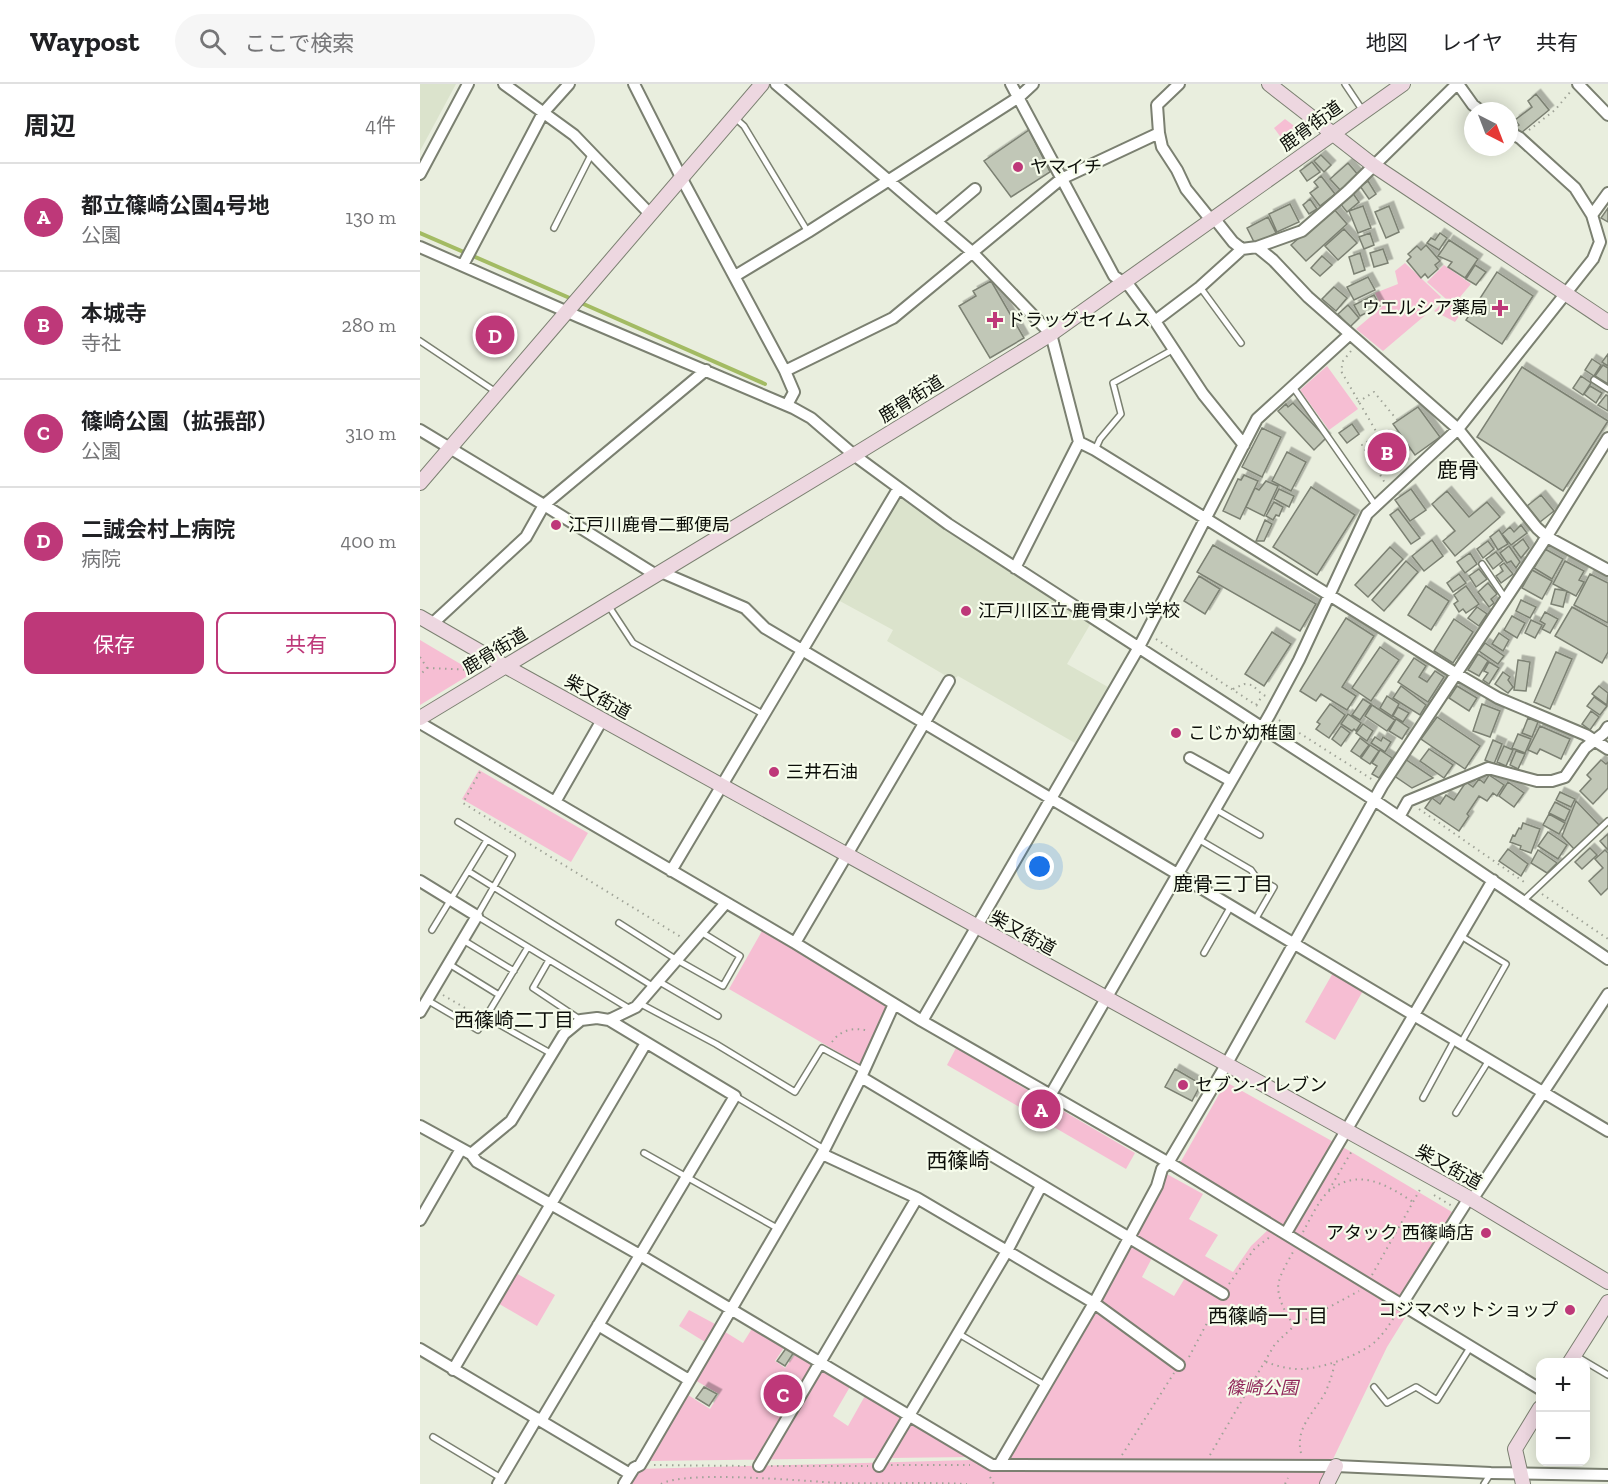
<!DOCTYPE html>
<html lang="ja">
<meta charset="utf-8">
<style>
body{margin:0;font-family:"Zilla Slab","Noto Sans JP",serif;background:#f6f6f6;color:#202124}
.controls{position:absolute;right:18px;bottom:18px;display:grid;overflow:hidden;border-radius:12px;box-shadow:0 3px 15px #0003}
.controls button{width:54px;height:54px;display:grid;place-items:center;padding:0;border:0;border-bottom:2px solid #e0e0e0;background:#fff;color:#202124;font:30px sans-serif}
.compass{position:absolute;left:1044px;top:18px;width:54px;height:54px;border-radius:50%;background:#fff;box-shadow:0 3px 15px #0003;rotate:138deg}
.you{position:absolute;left:620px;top:783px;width:21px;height:21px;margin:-15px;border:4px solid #fff;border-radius:50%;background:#1a73e8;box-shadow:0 0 0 9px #1a73e833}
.badge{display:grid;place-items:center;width:39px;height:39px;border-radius:50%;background:#be3879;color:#fff;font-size:20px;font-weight:700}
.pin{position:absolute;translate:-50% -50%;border:3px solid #fff;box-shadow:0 2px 6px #0006}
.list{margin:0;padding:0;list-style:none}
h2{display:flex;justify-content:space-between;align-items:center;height:78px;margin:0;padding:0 24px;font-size:26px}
h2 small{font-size:20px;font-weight:400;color:#757577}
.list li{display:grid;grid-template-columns:39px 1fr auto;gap:18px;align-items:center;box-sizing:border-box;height:108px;padding:0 24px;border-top:2px solid #e0e0e0}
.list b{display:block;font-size:22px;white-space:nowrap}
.list p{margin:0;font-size:20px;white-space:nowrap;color:#757577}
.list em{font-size:20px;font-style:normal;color:#757577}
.actions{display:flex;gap:12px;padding:18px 24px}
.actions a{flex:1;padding:14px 0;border:2px solid #be3879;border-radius:12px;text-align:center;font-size:21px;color:#be3879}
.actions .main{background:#be3879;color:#fff}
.icon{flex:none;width:33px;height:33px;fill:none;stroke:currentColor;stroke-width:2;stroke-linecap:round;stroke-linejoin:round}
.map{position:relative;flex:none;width:1188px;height:1400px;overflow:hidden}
header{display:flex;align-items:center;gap:36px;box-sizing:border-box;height:84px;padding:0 30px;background:#fff;border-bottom:2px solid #e0e0e0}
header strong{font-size:28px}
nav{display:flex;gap:33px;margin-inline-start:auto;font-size:21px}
.search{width:420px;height:54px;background:#f6f6f6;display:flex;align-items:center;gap:15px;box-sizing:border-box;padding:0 21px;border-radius:33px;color:#757577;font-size:22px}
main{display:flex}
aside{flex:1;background:#fff}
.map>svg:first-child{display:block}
.built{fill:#dbe3cc}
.green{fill:#f6bed3}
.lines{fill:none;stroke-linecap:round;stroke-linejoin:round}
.stream{stroke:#a3bb63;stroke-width:4}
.building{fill:#c1c7b7;stroke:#7c8173;stroke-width:1.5;filter:url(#shadow)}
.lane-casing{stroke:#7b8071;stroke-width:8}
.street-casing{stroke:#7b8071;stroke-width:14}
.secondary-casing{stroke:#7b8071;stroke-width:16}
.path{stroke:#9fa397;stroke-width:2;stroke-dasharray:1.5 4.5;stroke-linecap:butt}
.lane{stroke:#fff;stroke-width:5}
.street{stroke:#fff;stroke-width:10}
.secondary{stroke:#edd7e0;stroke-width:14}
.poi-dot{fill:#be3879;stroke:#f6fceb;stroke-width:2}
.labels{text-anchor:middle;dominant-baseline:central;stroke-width:4.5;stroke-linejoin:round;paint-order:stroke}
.street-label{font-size:18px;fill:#0c0e09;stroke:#f6fceb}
.poi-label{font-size:18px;fill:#0c0e09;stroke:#f6fceb;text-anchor:start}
.park-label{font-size:18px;font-style:italic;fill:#91285b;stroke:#f6fceb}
.neighbourhood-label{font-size:20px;fill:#0c0e09;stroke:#f6fceb}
.quarter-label{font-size:21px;fill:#0c0e09;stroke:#f6fceb}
</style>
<header>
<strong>Waypost</strong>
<div class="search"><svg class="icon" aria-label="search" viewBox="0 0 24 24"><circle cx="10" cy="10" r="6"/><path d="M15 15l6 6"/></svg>ここで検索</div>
<nav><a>地図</a><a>レイヤ</a><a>共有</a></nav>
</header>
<main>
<aside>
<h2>周辺<small>4件</small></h2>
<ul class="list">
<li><span class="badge">A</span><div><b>都立篠崎公園4号地</b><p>公園</p></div><em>130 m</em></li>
<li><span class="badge">B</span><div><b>本城寺</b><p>寺社</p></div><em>280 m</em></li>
<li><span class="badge">C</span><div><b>篠崎公園（拡張部）</b><p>公園</p></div><em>310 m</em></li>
<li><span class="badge">D</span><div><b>二誠会村上病院</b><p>病院</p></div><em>400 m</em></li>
</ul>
<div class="actions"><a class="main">保存</a><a>共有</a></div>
</aside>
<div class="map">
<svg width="1188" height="1400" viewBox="0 0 1188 1400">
<defs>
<filter id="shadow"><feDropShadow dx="4.5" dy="-4.5" stdDeviation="0" flood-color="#0004"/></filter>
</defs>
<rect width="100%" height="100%" fill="#e9eede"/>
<path class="built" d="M0,0h36l-36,67z
M483,415l188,124 -24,41 41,23 -33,56 -117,-67 -5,4 -66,-39 6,-11 -55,-30 60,-100z"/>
<path class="green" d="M865,35l20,15 -17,13 -14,-19z
M985,179l36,34 -12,15 -46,39 -27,-22 26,-22 -7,-14 23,-9 -3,-13z
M1024,181l27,19 -11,13 8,6 -13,19 -21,-11 12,-12 -19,-17z
M907,282l31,43 -29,21 -29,-40z
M0,556l54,32 -54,33z
M59,686l109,63 -17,29 -109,-63z
M342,847l131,76 -31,59 -133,-77z
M914,887l30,18 -29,51 -30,-18z
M536,964l179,105 -9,16 -179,-104z
M806,998l122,68 104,62 -55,94 11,7 -21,34 -66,137h-692l9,-15 370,-10 123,-214 21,13 -10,19 32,19 11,-18 38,23 6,-9 -93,-56 25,-44 4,-19 38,21 -14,25 29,16 -13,21 28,16 18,-26 19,-18 -88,-60 -2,-5z
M94,1188l41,23 -18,31 -41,-24z
M269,1226l26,14 -10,18 -26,-16z
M333,1243l32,19 -10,15 10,7 11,-15 55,32 -18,31 15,10 18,-32 106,63 -327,4 40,-68 25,16 9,-15 -26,-15 29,-49 21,13z"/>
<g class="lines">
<path class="stream" d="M0,149l152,66
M159,218l186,82"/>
</g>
<path class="building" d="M1116,10l13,16 -28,23 -5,-6 3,-2 -4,-5 17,-13 -4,-6z
M609,46l21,42 -39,25 -27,-36z
M901,71l10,10 -7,7 -10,-11z
M892,78l8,10 -13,9 -7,-10z
M928,79l11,13 -18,15 -11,-12z
M901,92l14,18 -15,12 -10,-13 8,-6 -4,-5z
M948,97l8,13 -7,5 -9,-13z
M932,108l7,10 -12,10 -8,-10z
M890,115l7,10 -8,5 -6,-9z
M870,120l9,18 -22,10 -8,-18z
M943,122l8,22 -13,5 -9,-22z
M969,122l10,26 -13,6 -11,-26z
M913,124l14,16 -41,37 -15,-16z
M1188,124v14l-7,-4z
M848,133l8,16 -21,11 -8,-16z
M924,145l13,14 -19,17 -13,-14z
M950,149l4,12 -10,4 -5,-12z
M1020,149l7,5 -8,12 -12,-7 4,-5 4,2z
M1029,156l29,19 -13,19 -17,-11 4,-5 -14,-6z
M1006,161l14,16 -5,4 3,4 -10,9 -3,-4 -4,4 -14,-17 4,-4 -3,-3 9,-8 4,4z
M963,165l5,14 -14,4 -4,-14z
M940,169l5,17 -11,4 -5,-17z
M902,172l10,9 -12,11 -9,-8z
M1055,181l11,7 -10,13 -10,-6z
M1077,188l36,24 -31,48 -36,-24z
M948,193l7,13 -21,10 -7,-13z
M571,197l33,57 -34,20 -31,-52 17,-10 -3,-5z
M914,203l13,11 -11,13 -14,-12z
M954,211l6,11 -20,10 -6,-11z
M928,221l11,13 -9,9 -12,-13z
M1188,270v12l-6,-4z
M1172,275l9,6 -7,11 -9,-6z
M1183,281l5,3v16l-13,-8z
M1102,283l86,54 -45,70 -86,-54z
M1161,292l10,7 -8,12 -10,-7z
M1170,302l12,7 -6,10 -12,-9z
M1186,311l2,1v15l-10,-6z
M873,319l33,35 -12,12 -36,-39 8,-7 2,3z
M998,323l22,30 -25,18 -22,-31z
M932,340l7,10 -12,9 -8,-10z
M842,344l19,9 -19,40 -20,-10z
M964,351l2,5 7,-5 13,19 -6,4 4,5 -13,9 -3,-5 -5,4 -14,-20 7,-4 -3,-4z
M867,368l19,10 -15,29 -19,-10z
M824,391l14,6 -18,38 -17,-8 15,-32 3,1z
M846,397l12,5 -14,30 -18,-9 9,-19 4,2z
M891,403l44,28 -38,60 -44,-28z
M859,405l15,7 -5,11 -15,-8z
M991,405l15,21 -16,11 -15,-21z
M1027,407l22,26 18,-15 13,15 -45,39 -12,-15 12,-10 -23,-27z
M1121,411l13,16 -14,11 -13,-16z
M854,418l9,5 -4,9 -3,-1 -3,5 -7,-4z
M978,425l22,29 -9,6 -21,-29z
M845,436l7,4 -8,17h-8z
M1101,441l6,8 -16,12 -9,-11 8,-7 4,5z
M1079,446l9,14 -10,6 -8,-13z
M1103,455l6,9 -8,10 -8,-11z
M1012,456l11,16 -19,15 -12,-15z
M1068,457l6,8 -11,9 -6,-9z
M793,461l103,59 -16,27 -103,-59z
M1089,462l11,16 -4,6 -5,-7 -4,2 -7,-10z
M970,463l13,12 -35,38 -13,-12z
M1125,465l18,10 -11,20 -18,-11z
M1076,468l7,9 -10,8 -7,-10z
M1050,469l7,11 -12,9 -8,-11z
M986,477l12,11 -34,39 -12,-11z
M1145,477l19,10 -5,9 5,2 -8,14 -23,-12z
M1084,479l9,11 -12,9 -5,-7 7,-5 -3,-5z
M1059,485l8,10 -11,8 -7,-11z
M1112,486l20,11 -10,18 -20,-11z
M1039,490l7,9 -13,9 -6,-9z
M1170,490l18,9v40l-34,-18z
M779,492l21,13 -15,25 -21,-13z
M1068,499l9,11 -6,5 3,4 -5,4 -11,-15z
M1006,502l23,15 -18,29 -23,-15z
M1046,502l13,18 -13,9 -3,-4 -4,3 -5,-8 4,-3 -4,-6z
M1135,505l12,2 -4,16 -12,-3z
M1101,516l15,7 -6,11 -14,-7z
M1057,523l10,7 -8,12 -11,-8z
M1152,523l36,20v25l-6,11 -47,-27z
M1125,528l13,7 -8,14 -8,-4 3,-5 -5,-3z
M1092,532l13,7 -8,15 -13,-8z
M926,534l28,18 -32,51 14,9 -9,14 -26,-16 -5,7 -16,-10z
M1034,535l19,13 -20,31 -19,-12z
M1111,536l11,5 -7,13 -10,-5z
M852,548l19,12 -27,42 -19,-12z
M1079,549l10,7 -6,11 -11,-7z
M1065,559l19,13 -6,8 -19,-13z
M960,563l19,13 -28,41 -19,-13z
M1136,568l16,7 -22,50 -16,-7z
M1058,570l10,7 -9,15 -11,-6z
M994,574l12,8 -7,11 8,5 8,-11 9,6 -16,25 -30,-20z
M1098,576l12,2 -4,29 -12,-1z
M1069,578l10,6 -10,16 -6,-4 5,-7 -4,-2z
M1083,588l7,5 -2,3 5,7 -5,6 -13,-9z
M981,602l25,19 -6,10 -27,-17z
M1037,602l20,12 -8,13 -20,-13z
M1179,602l9,7 -1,12 -15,-11z
M967,612l12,8 -7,12 -12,-8z
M1174,613l13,9 -7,9 -13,-9z
M943,615l8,5 -11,16 -8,-5z
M910,620l15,11 -16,23 -13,-9 4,-5 -3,-2z
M1062,620l18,7 -10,26 -17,-6z
M952,621l23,15 -8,11 -22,-15z
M978,623l11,6 -6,9 -10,-6z
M1171,627l8,6 -9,13 -8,-6z
M928,630l13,9 -5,8 -2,-2 -2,2 -11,-7z
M1017,633l43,29 -15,23 -44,-30z
M1108,634l10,4 -6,15 -10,-4z
M976,635l13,9 -7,11 -13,-8z
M943,640l10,7 -6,10 -11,-8z
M921,642l9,7 -9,13 -9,-7z
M1120,642l30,13 -9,20 -21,-10 -3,5 -9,-4z
M1098,650l13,5 -6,14 -13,-5z
M955,653l6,4 2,-4 8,5 -6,10 -14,-9z
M940,654l9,7 -9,12 -9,-6z
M1073,656l9,4 -8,20 -9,-4z
M950,661l9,6 -9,13 -9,-6z
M1084,662l9,4 -7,16 -9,-4z
M1009,665l24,16 -9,13 -24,-17z
M960,666l12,8 -13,20 -7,-4 5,-8 -5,-3z
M1096,667l9,3 -7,15 -8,-4z
M985,675l28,19 -21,10 -19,-13z
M1181,676l5,4 2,-2v26l-15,16 -13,-13 11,-12 -4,-4z
M1069,691l15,10 -7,11 -4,-3 -6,8 -8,-5 -12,18 2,2 -10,15 -34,-23 7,-10 8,6 6,-9 8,5 12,-18 7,5 6,-8 5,4z
M1088,698l16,11 -10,14 -15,-11z
M1140,708l15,7 -4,8 -15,-7z
M1156,717l24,25 -26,23 -12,-13z
M1135,718l15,8 -5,11 -16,-8z
M1129,730l16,9 -6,11 -16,-9z
M1103,739l17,6 -9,24 -11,-4 1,-3 -11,-4 3,-7 2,1 4,-8 2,1z
M1128,748l19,13 -9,14 -20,-13z
M1188,750v16l-8,-9z
M1170,764l7,7 -15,14 -7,-7z
M1088,765l20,15 -7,12 -22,-15z
M1118,766l19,13 -10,10 -16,-10z
M1185,766l3,3v35l-7,7 -12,-14 14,-13 -8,-9z
M755,985l26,15 -9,17 -27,-14z
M367,1263l7,5 -9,14 -8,-5z
M284,1303l13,7 -8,12 -13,-8z"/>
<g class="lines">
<defs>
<path id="lane" d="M925,0l18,27
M314,33l10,9 64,106
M134,144l38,-75
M780,203l41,56
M0,257l76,51
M1174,296l14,9
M873,303l83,119
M675,366l5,-11 21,-25 -8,-31 61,-34
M1062,480l23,34
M188,521l25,38 130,71
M795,725l45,26
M38,738l54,33 -35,61 153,93
M778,755l53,31 5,7 18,10 -19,33
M48,787l186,116
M1104,816l84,-79
M199,839l58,37 46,26 17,-30 -39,-24
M12,846l55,-90
M1041,852l45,28 -45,79
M43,856l51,31
M784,869l27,-47
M129,876l-16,28 48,32
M29,880l50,31
M238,897l60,35
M7,916l51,30 50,-83
M219,919l77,41 79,48 27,-44 42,23
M66,933l66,37
M315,1012l89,53
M1003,1014l32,-59
M1036,1029l33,-53
M224,1069l133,75
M539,1250l86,51
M1156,1272l32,19
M954,1303l13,16 29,-16 21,13 34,-54
M13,1353l68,41
M1064,1400l7,-11"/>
<path id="street" d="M84,0l70,51 76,79
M214,0l48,95 103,192 9,21 -7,13
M356,0l196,168 79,82 28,108 16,8 360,223 43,25 88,37 22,14
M591,0l103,192 16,11 25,34 48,73 41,51
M759,0l-22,21 2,28 3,14 15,23 9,19 25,31
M1038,0l15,21 8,6
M1158,0l30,31
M1089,48l11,6 55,50 17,27
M0,90l48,-90
M794,134l19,24 9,7 15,-2 16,13 35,37 150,132 79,99 10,9 61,33
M517,137l38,-32
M0,163l159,70 214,91 18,10 43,37 94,69 426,276 234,159
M837,163l45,-16 46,-40 109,-107
M43,181l80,-152 26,-29
M315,192l73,-44 211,-135 14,-13
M735,237l45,-34 42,-38
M365,287l108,-53 168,-139 98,-46
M0,346l124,75 112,70
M595,484l64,-126
M241,488l84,36 20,20 37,22 806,481
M12,540l94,-87 18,-32 162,-135
M0,639l375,220 127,78 254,146 364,222
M770,674l41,23
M135,718l47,-82
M979,733l9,-16 80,-33 49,13h15l13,-4 20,-29 19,-15 4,-6
M251,787l227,-382
M0,797l57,35 -57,96
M375,859l154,-262
M502,937l217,-374 118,-228 93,-85
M441,993l362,217
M631,1010l219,-380 29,-54 68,-146 91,-85 135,-170 7,-17 -8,-27 16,-22
M0,1042l51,28 6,8 163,93 352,210 344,1 155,7 117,2
M51,1070l40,-33 53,-87 17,-14 16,-2 12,2 27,-13 89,-103
M402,1070l95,44 90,53 87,52 85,62
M1052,1116l136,-206
M0,1136l41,-71
M866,1149l207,-353
M982,1220l67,-106
M178,1241l91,55
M0,1265l210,125
M33,1286l193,-327
M121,1337l194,-325 -126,-76
M579,1381l95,-162 63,-117 5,-17 6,-6 58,-98 156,-279 160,-242 66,-106
M339,1382l158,-268
M459,1382l128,-215 34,-65
M78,1400l39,-66
M204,1400l10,-16 6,-3 182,-311 39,-77 33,-73"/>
<path id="secondary" d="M849,0l104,81 235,157
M0,399l342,-399
M0,533l85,49 964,532 139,84
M0,634l434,-263 197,-121 352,-250
M1150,1278l38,-60
M907,1400l9,-18
M1103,1400l-8,-35 25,-41"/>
</defs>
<use href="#lane" class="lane-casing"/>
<use href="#street" class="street-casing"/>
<use href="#secondary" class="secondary-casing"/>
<path class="path" d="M1109,46l26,-20 16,-19
M931,267l-8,10 -2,10 39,67
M938,318l16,-10 24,29
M958,351l-16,10 23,38
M736,555l103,68
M0,573l7,11 -7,7
M7,584l46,2
M813,605l11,-5 8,1 11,10 3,1
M836,621l7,-10
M859,636l94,60
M60,688l-17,31 218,134
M999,725l108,75
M1122,810l66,45
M23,911l34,20
M412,958c9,-13 23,-15 37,-11
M909,1106l24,-41
M1014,1111l18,11
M883,1148c6,-11 16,-32 25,-40 29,-25 58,-8 85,10
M952,1191l50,-89
M809,1200l26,-36 15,-11
M874,1241c-8,-10 -19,-31 -15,-44 3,-11 10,-21 15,-31
M769,1273l28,-53
M846,1278c11,4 25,8 37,7 20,-1 58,-14 73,-28 8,-8 14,-17 20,-27
M881,1369c-6,-25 12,-39 24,-60 5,-11 8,-20 10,-32
M702,1371l52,-82
M790,1371l65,-111 19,-18 65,-35
M234,1381l94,1
M471,1381h79
M351,1382h97
M570,1393l4,7
M241,1400c25,-14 142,-3 178,-1 43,1 85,-1 128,1
M865,1400l3,-6"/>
<use href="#lane" class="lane"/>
<use href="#street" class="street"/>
<use href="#secondary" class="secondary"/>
</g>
<g class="poi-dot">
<circle cx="598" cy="83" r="6"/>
<path d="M1077 215h6v6h6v6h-6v6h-6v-6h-6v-6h6z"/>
<path d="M572 227h6v6h6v6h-6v6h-6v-6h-6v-6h6z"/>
<circle cx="136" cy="441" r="6"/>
<circle cx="546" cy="527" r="6"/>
<circle cx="756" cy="649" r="6"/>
<circle cx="354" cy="688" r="6"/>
<circle cx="763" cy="1001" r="6"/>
<circle cx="1066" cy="1149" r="6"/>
<circle cx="1150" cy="1226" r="6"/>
</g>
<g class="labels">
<g class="street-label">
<text transform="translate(891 42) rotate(-36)">鹿骨街道</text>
<text transform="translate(491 315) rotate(-32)">鹿骨街道</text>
<text transform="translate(75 567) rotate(-31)">鹿骨街道</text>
<text transform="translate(178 613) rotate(29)">柴又街道</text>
<text transform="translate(603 849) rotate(29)">柴又街道</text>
<text transform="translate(1029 1083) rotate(29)">柴又街道</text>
</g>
<g class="poi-label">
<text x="610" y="83">ヤマイチ</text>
<text x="1068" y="224" text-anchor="end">ウエルシア薬局</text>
<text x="587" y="236">ドラッグセイムス</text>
<text x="148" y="441">江戸川鹿骨二郵便局</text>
<text x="558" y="527">江戸川区立 鹿骨東小学校</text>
<text x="768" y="649">こじか幼稚園</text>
<text x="366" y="688">三井石油</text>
<text x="775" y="1001">セブン-イレブン</text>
<text x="1054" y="1149" text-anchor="end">アタック 西篠崎店</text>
<text x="1138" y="1226" text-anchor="end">コジマペットショップ</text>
</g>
<g class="park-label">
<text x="842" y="1304">篠崎公園</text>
</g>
<g class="neighbourhood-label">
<text x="803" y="800">鹿骨三丁目</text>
<text x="94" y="936">西篠崎二丁目</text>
<text x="848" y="1232">西篠崎一丁目</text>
</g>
<g class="quarter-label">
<text x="1038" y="385">鹿骨</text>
<text x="538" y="1076">西篠崎</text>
</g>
</g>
</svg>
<div class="controls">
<button>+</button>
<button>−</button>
</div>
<svg class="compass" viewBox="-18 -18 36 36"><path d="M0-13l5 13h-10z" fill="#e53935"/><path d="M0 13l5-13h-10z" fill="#757577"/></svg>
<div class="you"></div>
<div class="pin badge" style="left:621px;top:1025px">A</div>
<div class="pin badge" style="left:967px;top:368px">B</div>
<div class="pin badge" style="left:363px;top:1310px">C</div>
<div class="pin badge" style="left:75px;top:251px">D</div>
</div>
</main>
